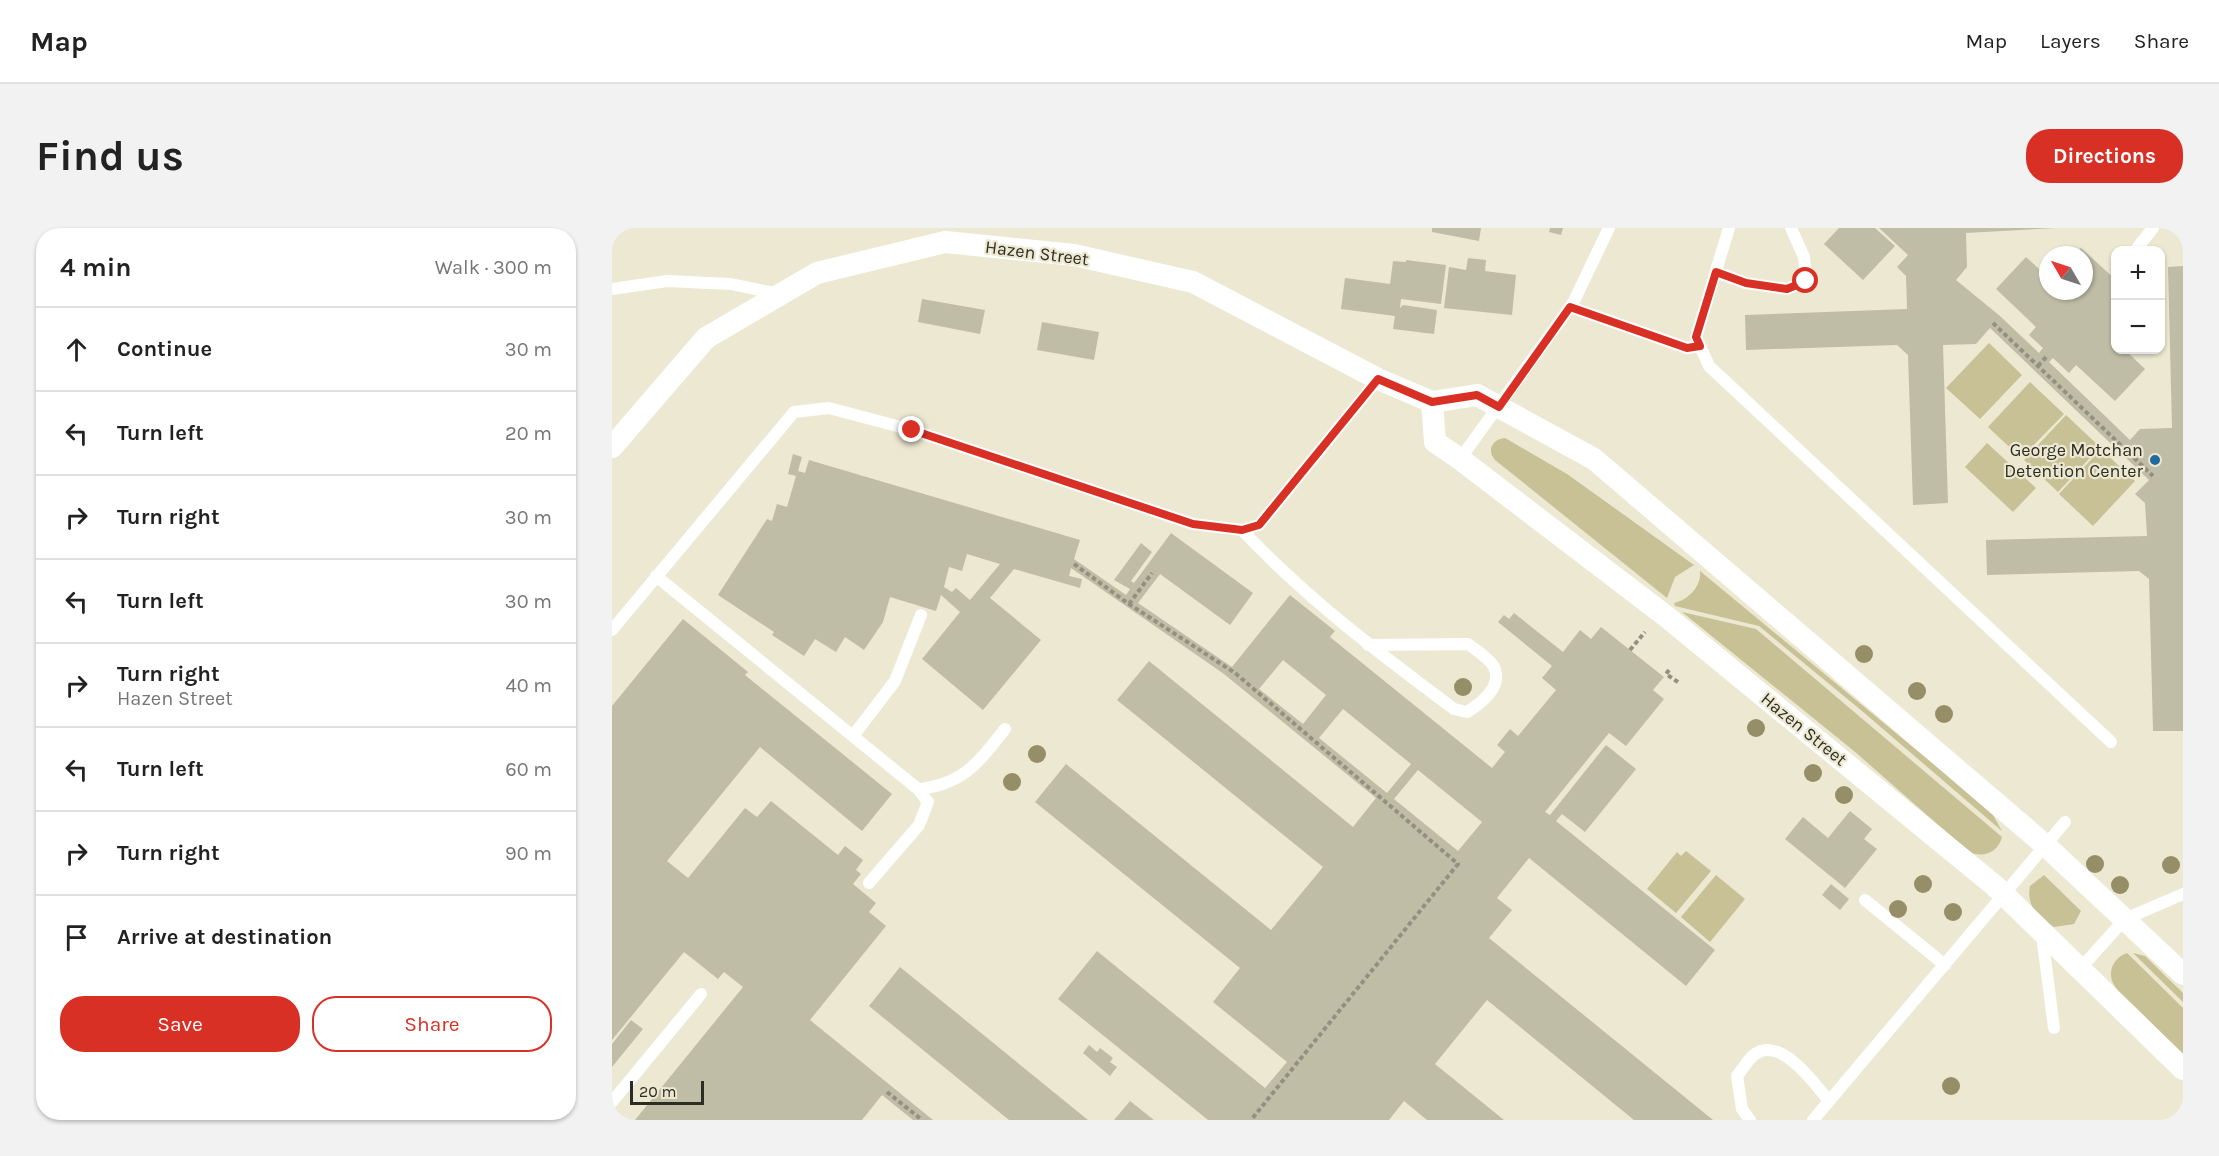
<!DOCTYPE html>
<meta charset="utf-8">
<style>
body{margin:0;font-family:Karla,sans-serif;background:#f2f2f2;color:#222}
.controls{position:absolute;right:18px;top:18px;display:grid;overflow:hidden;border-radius:12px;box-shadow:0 2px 4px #0004}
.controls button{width:54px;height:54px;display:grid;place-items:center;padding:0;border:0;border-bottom:2px solid #e0e0e0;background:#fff;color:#222;font:30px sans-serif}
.compass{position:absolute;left:1427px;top:18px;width:54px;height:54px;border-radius:50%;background:#fff;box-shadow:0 2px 4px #0004;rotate:309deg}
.scale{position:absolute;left:18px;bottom:15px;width:74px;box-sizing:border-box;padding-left:6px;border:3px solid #2e2d24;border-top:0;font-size:16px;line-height:21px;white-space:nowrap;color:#2e2d24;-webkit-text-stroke:4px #ece8d1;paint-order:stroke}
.stop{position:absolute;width:18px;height:18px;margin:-14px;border:4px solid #d93025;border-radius:50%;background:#fff}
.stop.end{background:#d93025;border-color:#fff;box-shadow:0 2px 6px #0008}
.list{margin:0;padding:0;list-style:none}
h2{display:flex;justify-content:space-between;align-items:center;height:78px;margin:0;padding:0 24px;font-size:26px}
h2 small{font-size:20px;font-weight:400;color:#767676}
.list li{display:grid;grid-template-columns:39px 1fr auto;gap:18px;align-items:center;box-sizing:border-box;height:84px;padding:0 24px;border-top:2px solid #e0e0e0}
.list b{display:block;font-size:22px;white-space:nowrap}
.list p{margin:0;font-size:20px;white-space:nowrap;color:#767676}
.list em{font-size:20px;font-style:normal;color:#767676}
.actions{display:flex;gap:12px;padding:18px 24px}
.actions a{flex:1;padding:14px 0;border:2px solid #d93025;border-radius:24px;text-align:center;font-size:21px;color:#d93025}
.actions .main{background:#d93025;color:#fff}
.icon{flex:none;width:33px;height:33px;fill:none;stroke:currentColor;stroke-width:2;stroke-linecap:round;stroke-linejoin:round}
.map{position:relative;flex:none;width:1571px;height:892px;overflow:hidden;border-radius:24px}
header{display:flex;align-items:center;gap:36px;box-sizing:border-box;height:84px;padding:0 30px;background:#fff;border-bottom:2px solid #e0e0e0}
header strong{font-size:28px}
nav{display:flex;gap:33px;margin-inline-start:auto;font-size:21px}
.intro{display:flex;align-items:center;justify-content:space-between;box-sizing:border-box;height:144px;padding:0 36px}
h1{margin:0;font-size:42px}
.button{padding:15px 27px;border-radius:24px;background:#d93025;color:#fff;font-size:21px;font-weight:700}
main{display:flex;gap:36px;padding:0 36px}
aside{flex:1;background:#fff;border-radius:24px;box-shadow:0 2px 4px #0004}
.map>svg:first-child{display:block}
.green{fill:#c7c195}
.building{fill:#c0bda7;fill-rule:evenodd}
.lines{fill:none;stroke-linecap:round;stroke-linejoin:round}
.path{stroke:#939080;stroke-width:4;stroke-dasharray:4.5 3;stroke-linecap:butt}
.lane{stroke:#fff;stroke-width:12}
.street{stroke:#fff;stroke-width:22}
.tree{fill:#958e66}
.route{stroke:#d93025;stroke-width:8}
.poi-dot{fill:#1f6b9d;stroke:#ece8d1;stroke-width:2}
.labels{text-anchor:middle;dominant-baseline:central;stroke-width:4.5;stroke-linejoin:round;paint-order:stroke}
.street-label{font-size:18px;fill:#2e2d24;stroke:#ece8d1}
.poi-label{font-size:18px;fill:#2e2d24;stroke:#ece8d1;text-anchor:end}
</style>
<header>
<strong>Map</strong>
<nav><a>Map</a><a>Layers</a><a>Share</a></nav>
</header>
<div class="intro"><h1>Find us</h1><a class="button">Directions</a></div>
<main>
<aside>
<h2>4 min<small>Walk · 300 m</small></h2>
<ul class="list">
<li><svg class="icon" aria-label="ahead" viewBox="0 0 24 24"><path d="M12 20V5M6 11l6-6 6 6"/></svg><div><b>Continue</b></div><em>30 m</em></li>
<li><svg class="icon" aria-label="left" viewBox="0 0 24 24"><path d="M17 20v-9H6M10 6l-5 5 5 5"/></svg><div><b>Turn left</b></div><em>20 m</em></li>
<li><svg class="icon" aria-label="right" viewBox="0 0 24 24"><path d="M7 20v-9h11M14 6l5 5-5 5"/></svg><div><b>Turn right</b></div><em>30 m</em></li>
<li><svg class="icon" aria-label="left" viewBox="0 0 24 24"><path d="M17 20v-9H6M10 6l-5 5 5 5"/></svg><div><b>Turn left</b></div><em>30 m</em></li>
<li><svg class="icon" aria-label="right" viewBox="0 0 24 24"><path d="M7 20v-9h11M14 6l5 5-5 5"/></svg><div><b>Turn right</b><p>Hazen Street</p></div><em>40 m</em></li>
<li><svg class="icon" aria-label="left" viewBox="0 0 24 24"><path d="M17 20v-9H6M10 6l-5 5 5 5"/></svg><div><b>Turn left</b></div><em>60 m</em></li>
<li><svg class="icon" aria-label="right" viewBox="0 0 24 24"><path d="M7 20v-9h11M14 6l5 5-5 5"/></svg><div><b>Turn right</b></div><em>90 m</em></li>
<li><svg class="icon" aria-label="arrive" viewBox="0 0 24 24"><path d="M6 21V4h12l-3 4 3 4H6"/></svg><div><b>Arrive at destination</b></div></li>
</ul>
<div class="actions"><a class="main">Save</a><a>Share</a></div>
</aside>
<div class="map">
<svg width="1571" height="892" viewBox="0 0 1571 892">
<rect width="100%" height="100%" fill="#ece8d1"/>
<path class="green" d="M1377,115l33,32 -42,44 -34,-31z
M1418,154l34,32 -43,44 -33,-31z
M1454,187l34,32 -42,45 -34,-32z
M893,210l62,36 127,91 -19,12 -8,21 -172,-138c-9,-10 -2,-21 10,-22z
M1375,215l49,45 -23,24 -48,-45z
M1489,221l34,32 -42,45 -34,-32z
M1088,343l243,201 50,43 9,16 -140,-120 -103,-85 -84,-20 -1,-3c14,-3 28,-17 26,-32z
M1070,384l74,17 246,208c-4,16 -20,22 -34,14l-114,-100z
M1074,623l25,20 -35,42 -29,-24 30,-37 4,4z
M1104,647l29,24 -35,43 -29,-25z
M1432,647l37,36 -7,13 -20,3c-17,-8 -28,-23 -24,-41z
M1515,725l56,55v46c-15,-15 -63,-56 -70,-71 -6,-13 2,-26 14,-30z
M1521,725l12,3 38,37v9z"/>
<path class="building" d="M820,0h49l-2,13 -47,-9z
M938,0h13l-2,7 -12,-3z
M1227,0h36l20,18 -32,34 -39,-36z
M1267,0h177l-90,5 1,34 -11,13 44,36 39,37 4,-5 -14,-13 7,-8 -40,-38 30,-32 22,20v14h36v-36h-10l7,-7 35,32v70h9l20,19 -30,32 -39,-36 -7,8 -16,-15 -4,4 81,78 10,-11 32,-1 -4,-161 15,-1v465h-30l-4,-152 -10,-8 -152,4 -1,-35 161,-4 -2,-33 -10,-9 14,-14 -159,-152 -14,16 -33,1 5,158 -35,2 -5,-150 -11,-10 -151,5 -1,-35 162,-6 -1,-33 -9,-9 11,-12z
M856,30l18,2 -1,11 31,4 -4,40 -68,-7 5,-41 17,3z
M794,32l40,5 -5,39 -40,-5 -1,9 3,-3 34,5 -3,24 -41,-5 2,-13 -54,-7 4,-31 45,6 3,-23 13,1z
M310,71l63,11 -5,24 -62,-12z
M430,94l57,10 -5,28 -57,-10z
M181,226l9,3 -4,14 7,2 4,-13 271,80 -6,19 52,36 4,-6 -16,-9 27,-37 11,9 -21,29 3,2 37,-50 82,60 -23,32 -70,-51 -22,29 94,64 58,-72 45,36 -5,6 162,131 13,-16 -8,-7 13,-16 8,7 38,-46 -14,-12 10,-12 -54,-44 6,-7 5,4 5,-6 49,39 17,-22 11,9 10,-12 63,50 -11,13 11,9 -38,47 -17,-13 -64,79 5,3 56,-70 30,24 -51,63 -23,-18 -6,7 159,129 -29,36 -157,-128 -32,40 15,12 -23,28 224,182h-79l-147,-120 -52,64 69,56h-77l-23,-19 -15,19h-181l-150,-121 39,-48 168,137 22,-26 -74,-60 27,-34 -205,-166 31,-38 205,166 52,-63 -206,-167 32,-39 204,166 23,-29 -152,-124 -153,-106 -2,8 13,3 -2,9 -66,-19 -24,29 51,42 -58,70 -61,-51 38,-47 -19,-17 -5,16 -46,-14 -7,25 -19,28 -19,-13 -9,15 -21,-13 -11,17 -32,-21 2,-3 -56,-37 49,-76 5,2 5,-17 10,3 9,-31 -8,-2zM355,326l33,10 -30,36 -14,-12 -4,4 -8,-5 5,-20 13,4zM671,432l43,35 -23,29 -44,-35zM731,481l68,55 -24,29 -68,-55zM806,542l64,52 -24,29 -64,-52z
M71,391l65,53 -3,3 147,119 -30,37 -102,-84 -93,114 21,17 57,-70 12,9 14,-16 67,54 7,-9 18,14 -7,10 5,4 -8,10 23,19 -7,9 17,14 -76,94 123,100h-20l-31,-25 -20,25h-227l108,-133 -19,-15 -6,7 -34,-27 -72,88v-334z
M1238,583l22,18 -8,10 13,10 -32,39 -60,-49 18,-22 25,21z
M1219,656l18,15 -9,11 -18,-15z
M288,739l188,153h-79l-140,-114z
M19,792l12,9 -31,38v-23z
M477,817l8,7 3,-4 13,10 -3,4 7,5 -7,9 -27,-23z
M518,873l24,19h-40z"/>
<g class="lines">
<path class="path" d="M1381,95l160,153
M1426,138l10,-11
M462,336l55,40 106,69 223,191 -207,256
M517,376l23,-31
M1018,422l15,-18
M1057,442l-3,4 12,8
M275,864l35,28"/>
<path class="lane" d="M1117,0l-33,109 13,29 402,376
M1526,19l15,-19
M1104,44l30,11 41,6 19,-8 -2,-24 -13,-29
M0,61l55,-8 64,3 48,10
M958,79l117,41 13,-2
M848,231l113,-156 36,-75
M630,302c64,68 137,123 212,179l13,3c15,-9 36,-26 27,-45 -5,-9 -18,-17 -26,-23l-100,1
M44,348l262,213 10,13 -9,23 -50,58
M0,402l182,-218 35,-4 83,22 281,94 49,6 17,-5 119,-146
M241,508l42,-55 26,-66
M306,561c45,-4 61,-27 87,-60
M1253,672l80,65
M1430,707l12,93
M1467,742l46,-51 58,-25
M0,874l89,-108
M1138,892l-8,-11 -5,-33c5,-6 11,-17 18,-22 26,-18 60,30 74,47
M1201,892l252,-298"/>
<path class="street" d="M820,174l3,40 25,17 207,158 328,269 188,183
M0,219l94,-109 111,-65 128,-31 129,13 119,27 185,97 54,23 45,-7 117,64 451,386 138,129"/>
</g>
<g class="tree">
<circle cx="1252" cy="426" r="9"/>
<circle cx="851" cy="459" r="9"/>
<circle cx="1305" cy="463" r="9"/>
<circle cx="1332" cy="486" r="9"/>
<circle cx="1144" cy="500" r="9"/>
<circle cx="425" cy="526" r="9"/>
<circle cx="1201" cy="545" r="9"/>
<circle cx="400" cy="554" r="9"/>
<circle cx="1232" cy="567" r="9"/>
<circle cx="1483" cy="636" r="9"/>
<circle cx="1559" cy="637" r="9"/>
<circle cx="1311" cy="656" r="9"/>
<circle cx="1508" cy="657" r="9"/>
<circle cx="1286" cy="681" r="9"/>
<circle cx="1341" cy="684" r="9"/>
<circle cx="1339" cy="858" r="9"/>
</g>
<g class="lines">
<path class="route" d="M300,202l281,94 49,6 17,-5 119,-146 54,23 45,-7 22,12 71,-100 117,41 13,-2 -4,-9 20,-65 30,11 41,6 19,-8"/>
</g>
<circle class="poi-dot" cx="1543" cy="232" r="6"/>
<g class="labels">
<g class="street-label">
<text transform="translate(425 25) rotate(7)">Hazen Street</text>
<text transform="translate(1192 501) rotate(39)">Hazen Street</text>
</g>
<g class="poi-label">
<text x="1531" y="222">George Motchan<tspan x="1531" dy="21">Detention Center</tspan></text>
</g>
</g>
</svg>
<div class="controls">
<button>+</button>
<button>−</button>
</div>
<svg class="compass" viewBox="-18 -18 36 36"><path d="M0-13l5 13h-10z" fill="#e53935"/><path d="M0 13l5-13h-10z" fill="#767676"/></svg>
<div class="scale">20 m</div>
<div class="stop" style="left:1194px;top:53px"></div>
<div class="stop end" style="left:300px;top:202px"></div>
</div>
</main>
